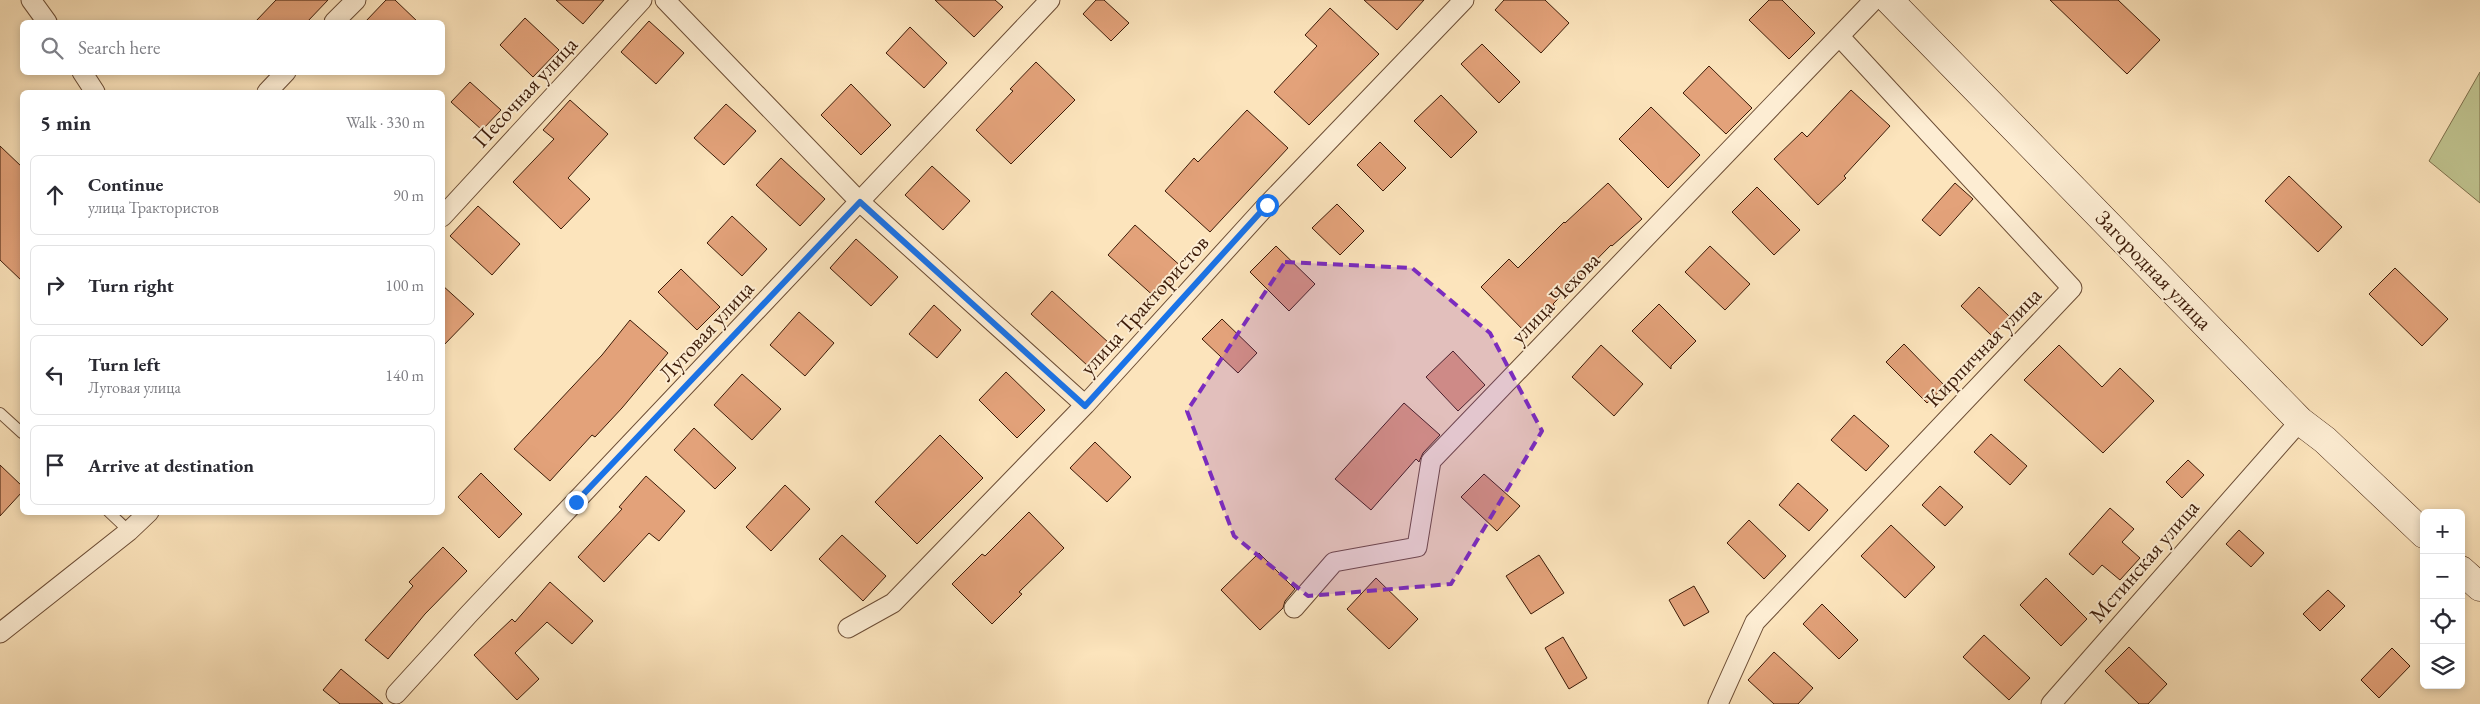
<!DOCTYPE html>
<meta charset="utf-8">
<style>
body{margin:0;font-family:"EB Garamond",serif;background:#f7f7f7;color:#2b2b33}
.controls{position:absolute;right:15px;bottom:15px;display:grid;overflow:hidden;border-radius:8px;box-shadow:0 2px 8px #0003}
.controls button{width:45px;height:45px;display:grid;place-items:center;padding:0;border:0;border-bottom:1px solid #e1e1e2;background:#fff;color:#2b2b33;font:25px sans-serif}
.stop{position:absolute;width:15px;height:15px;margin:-11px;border:4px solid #1a73e8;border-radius:50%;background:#fff}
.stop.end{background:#1a73e8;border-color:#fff;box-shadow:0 1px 5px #0008}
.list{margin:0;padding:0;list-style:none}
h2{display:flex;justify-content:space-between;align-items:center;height:65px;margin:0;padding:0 20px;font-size:21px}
h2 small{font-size:16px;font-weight:400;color:#7c7c81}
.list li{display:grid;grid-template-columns:32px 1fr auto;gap:15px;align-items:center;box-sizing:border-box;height:80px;margin:0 10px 10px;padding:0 10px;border:1px solid #e1e1e2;border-radius:8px}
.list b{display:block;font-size:19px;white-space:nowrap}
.list p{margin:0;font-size:16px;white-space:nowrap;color:#7c7c81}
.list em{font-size:16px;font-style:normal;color:#7c7c81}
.icon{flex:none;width:28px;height:28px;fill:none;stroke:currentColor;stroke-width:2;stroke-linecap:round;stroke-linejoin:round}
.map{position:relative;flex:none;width:2480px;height:704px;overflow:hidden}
.search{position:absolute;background:#fff;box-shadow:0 2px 8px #0003;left:20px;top:20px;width:425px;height:55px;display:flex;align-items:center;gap:12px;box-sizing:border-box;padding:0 18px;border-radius:8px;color:#7c7c81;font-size:19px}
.panel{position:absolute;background:#fff;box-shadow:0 2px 8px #0003;left:20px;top:90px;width:425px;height:425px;border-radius:8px}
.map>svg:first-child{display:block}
.green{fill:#c0c490;stroke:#7e704c}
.building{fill:#e3a27a;stroke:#3c1b08}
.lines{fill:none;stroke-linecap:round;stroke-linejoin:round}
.service-casing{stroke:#6c4d35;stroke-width:12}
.minor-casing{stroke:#6c4d35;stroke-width:21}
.secondary-casing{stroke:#3c1b08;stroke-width:29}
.service{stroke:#fdedd3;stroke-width:10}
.minor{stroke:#fdedd3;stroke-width:19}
.secondary{stroke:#fdedd3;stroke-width:28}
.route{stroke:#1a73e8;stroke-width:6}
.marked{fill:#7b2cbf;fill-opacity:0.2;stroke:#7b2cbf;stroke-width:4;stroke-dasharray:10 6;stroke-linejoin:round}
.labels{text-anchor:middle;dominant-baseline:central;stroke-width:4;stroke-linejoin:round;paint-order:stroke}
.street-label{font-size:22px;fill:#3c1b08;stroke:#fdedd3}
</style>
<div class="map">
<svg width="2480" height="704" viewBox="0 0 2480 704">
<rect width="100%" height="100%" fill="#fce4bc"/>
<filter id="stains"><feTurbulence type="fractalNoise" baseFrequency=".004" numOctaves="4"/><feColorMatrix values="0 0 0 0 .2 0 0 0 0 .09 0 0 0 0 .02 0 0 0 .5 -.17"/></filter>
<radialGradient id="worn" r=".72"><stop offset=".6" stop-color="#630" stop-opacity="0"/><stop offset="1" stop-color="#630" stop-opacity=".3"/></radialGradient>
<path class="green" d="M2480,72v131l-51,-42z"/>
<path class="building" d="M276,0h52l-21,22h-52z
M386,0h9l23,22h-53z
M556,0h48l-21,24z
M935,0h60l8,7 -29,30z
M1096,0h8l25,23 -18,18 -28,-27z
M1364,0h60l-27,30z
M1504,0h41l24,23 -28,30 -46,-43z
M1769,0h13l33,33 -26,26 -40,-39z
M2050,0h68l42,40 -33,34z
M1330,8l49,46 -70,71 -35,-33 43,-46 -12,-11z
M525,18l34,32 -26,27 -33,-32z
M649,21l35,32 -28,31 -35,-32z
M910,27l37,36 -23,25 -38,-35z
M1482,44l38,38 -21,21 -38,-39z
M1036,62l39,38 -64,64 -35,-34 37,-39 -3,-2z
M1709,66l43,42 -26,26 -43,-41z
M470,82l31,28 -19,20 -31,-28z
M851,84l40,41 -30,30 -40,-40z
M1851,90l39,36 -46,50 2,2 -28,27 -44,-46 28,-27 5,5z
M1441,95l36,37 -26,26 -37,-37z
M570,100l38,34 -40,44 22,21 -29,30 -48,-47 41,-43 -11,-9z
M726,104l30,27 -32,34 -30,-27z
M1651,107l49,48 -32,33 -49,-49z
M1247,110l41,38 -78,84 -45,-41 29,-33 4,4z
M1380,142l26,26 -23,23 -26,-26z
M0,146l22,21v114l-22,-21z
M781,158l44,41 -25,27 -44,-41z
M932,166l38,35 -27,29 -38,-35z
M2289,176l53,51 -24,25 -53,-51z
M1608,183l34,36 -30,27 -1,-1 -58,59 3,3 -28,28 -47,-48 28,-28 9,9 46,-46 1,1z
M1955,183l18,16 -33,37 -18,-16z
M1757,187l43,43 -26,25 -42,-43z
M1337,204l27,27 -24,24 -28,-27z
M478,206l42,38 -28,31 -42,-39z
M732,216l35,33 -25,27 -35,-33z
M1135,225l49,44 -27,30 -49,-44z
M856,239l42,38 -27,29 -41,-38z
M1276,246l39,38 -26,27 -39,-39z
M1710,246l40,38 -25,26 -40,-38z
M2395,268l53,51 -26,27 -53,-52z
M681,269l39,38 -23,23 -39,-38z
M442,285l32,29 -32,33z
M1979,287l31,30 -18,19 -31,-30z
M1052,291l57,52 -21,23 -57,-52z
M1659,304l37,37 -25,25v3l-39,-38z
M934,305l27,25 -24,28 -28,-24z
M799,312l35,31 -29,33 -35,-31z
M1222,319l35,34 -19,20 -36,-34z
M630,320l38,33 -46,55 -27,29 -3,-2 -42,46 -36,-32 88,-94z
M1904,344l41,42 -18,17 -41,-41z
M1601,345l42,39 -29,32 -42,-39z
M2059,345l43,42 18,-19 34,33 -51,52 -79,-73z
M1453,351l32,34 -27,26 -32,-34z
M1006,372l39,38 -28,28 -38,-38z
M742,374l39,35 -29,31 -38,-35z
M1404,403l36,32 -17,18 -4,9 -3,-3 -45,51 -36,-31z
M1854,415l35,31 -23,25 -35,-31z
M694,428l42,40 -21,21 -41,-39z
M1991,434l36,32 -17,19 -36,-33z
M940,435l43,43 -66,66 -42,-42z
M1095,442l36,35 -24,25 -37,-34z
M2188,460l16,15 -22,23 -16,-16z
M0,465l22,21v6l-22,24z
M481,473l41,41 -23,24 -41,-41z
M1484,474l36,32 -23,25 -36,-34z
M646,476l39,35 -26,30 -10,-8 -45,49 -26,-25 44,-48 -3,-2z
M1798,483l30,27 -19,21 -30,-26z
M785,485l25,24 -39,42 -25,-24z
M1940,486l23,21 -18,19 -23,-21z
M2110,508l24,21 -12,13 18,16 -20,22 -18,-15 -9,10 -24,-21z
M1029,512l35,36 -45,44 3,2 -30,30 -40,-40 30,-30 3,2z
M1749,520l37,36 -22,23 -37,-36z
M1891,525l44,42 -30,31 -44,-42z
M2239,530l25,23 -13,14 -25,-23z
M842,535l44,41 -23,25 -44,-42z
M443,547l24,24 -42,43 -37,45 -23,-19 48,-54 -4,-4z
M1259,553l36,36 -10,12 -2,7 -23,22 -39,-40z
M1539,555l25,38 -33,21 -25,-38z
M1376,578l42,41 -29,30 -42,-40z
M2046,578l41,41 -26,27 -41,-41z
M550,582l43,39 -21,23 -25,-22 -32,31 24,26 -22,21 -43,-45 38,-36 3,3z
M1694,586l15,26 -25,14 -15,-26z
M2328,590l17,16 -25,25 -17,-17z
M1822,604l36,36 -19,19 -36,-35z
M1984,635l46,43 -21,22 -46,-43z
M1563,637l24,41 -18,11 -24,-41z
M2129,647l38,37 -19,20h-9l-34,-33z
M2392,648l18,18 -31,32 -18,-18z
M1774,652l39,36 -15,16h-24l-26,-24z
M341,669l42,35h-43l-17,-14z"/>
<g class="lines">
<defs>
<path id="service" d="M0,413l22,20
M109,512l20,19"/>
<path id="minor" d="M31,0l16,22
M665,0l195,202 225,203
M334,22l22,-22
M82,72l13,20
M267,92l19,-20
M442,217l200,-217
M1294,608l40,-46 83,-15 14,-86 443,-461
M848,628l45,-25 192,-198 182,-200 197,-205
M0,633l129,-102 20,-19
M396,694l73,-80 581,-614
M1718,704l37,-82 317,-334 -232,-251
M2051,704l249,-283"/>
<path id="secondary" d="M1889,0l411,421 25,19 99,94
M2461,570l19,17"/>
</defs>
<use href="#service" class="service-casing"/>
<use href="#minor" class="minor-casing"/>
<use href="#secondary" class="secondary-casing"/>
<use href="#service" class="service"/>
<use href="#minor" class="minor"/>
<use href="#secondary" class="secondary"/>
</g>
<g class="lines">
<path class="route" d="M576,502l284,-300 225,204 182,-201"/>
</g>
<path class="marked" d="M1285,262l127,6 78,65 52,98 -91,153 -143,12 -74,-60 -47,-125z"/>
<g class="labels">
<g class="street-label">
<text transform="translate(525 92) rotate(-47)">Песочная улица</text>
<text transform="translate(2154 270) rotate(46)">Загородная улица</text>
<text transform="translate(1555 298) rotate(-46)">улица Чехова</text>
<text transform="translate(1144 305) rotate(-48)">улица Трактористов</text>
<text transform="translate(706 331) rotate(-47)">Луговая улица</text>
<text transform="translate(1983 347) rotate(-46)">Кирпичная улица</text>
<text transform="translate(2144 561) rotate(-49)">Мстинская улица</text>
</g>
</g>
<rect width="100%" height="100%" filter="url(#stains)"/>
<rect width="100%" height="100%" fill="url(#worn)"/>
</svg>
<div class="controls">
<button>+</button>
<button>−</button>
<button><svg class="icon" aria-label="locate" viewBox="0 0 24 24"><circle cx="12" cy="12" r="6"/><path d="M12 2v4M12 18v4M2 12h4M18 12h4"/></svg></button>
<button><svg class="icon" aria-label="layers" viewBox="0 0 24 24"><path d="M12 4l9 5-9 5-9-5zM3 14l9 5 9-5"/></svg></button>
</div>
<div class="stop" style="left:1267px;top:205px"></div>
<div class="stop end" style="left:576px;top:502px"></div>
<div class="search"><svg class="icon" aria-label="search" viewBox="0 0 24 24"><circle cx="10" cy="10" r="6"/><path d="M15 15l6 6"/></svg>Search here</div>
<section class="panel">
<h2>5 min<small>Walk · 330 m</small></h2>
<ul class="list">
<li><svg class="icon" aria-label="ahead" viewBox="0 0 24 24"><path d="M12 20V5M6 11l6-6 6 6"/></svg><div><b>Continue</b><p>улица Трактористов</p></div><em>90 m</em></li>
<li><svg class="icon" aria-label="right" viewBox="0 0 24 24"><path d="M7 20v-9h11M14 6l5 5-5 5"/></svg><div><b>Turn right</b></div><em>100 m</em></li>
<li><svg class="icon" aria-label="left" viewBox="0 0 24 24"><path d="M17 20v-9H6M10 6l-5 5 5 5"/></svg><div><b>Turn left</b><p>Луговая улица</p></div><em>140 m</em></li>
<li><svg class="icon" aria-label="arrive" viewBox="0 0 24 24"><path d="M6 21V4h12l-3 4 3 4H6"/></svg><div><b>Arrive at destination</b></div></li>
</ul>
</section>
</div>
